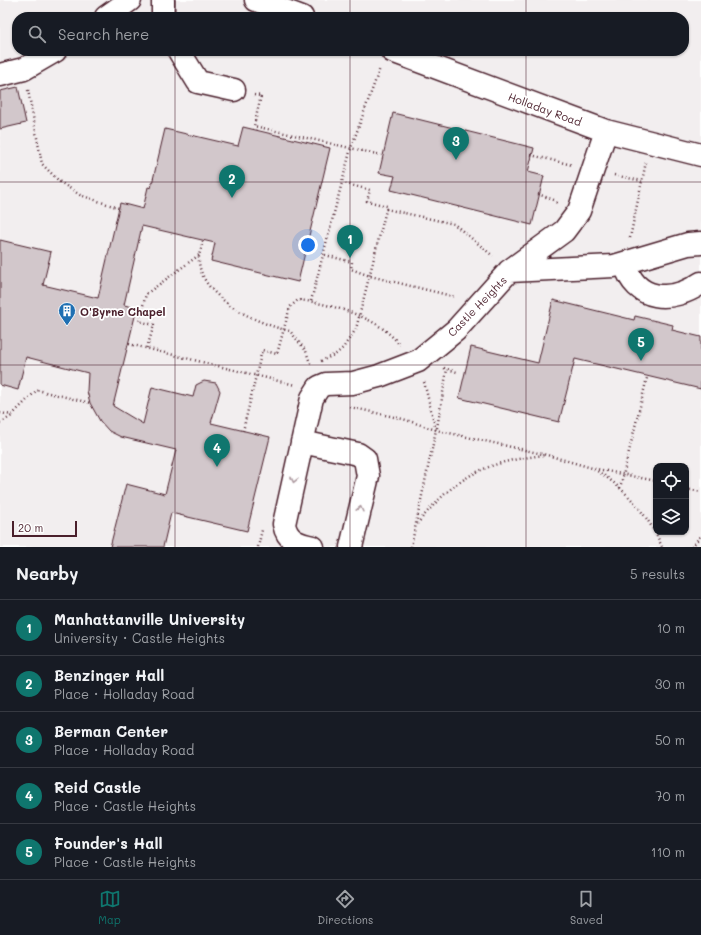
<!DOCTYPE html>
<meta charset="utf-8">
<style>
body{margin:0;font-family:Mali,sans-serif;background:#242831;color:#f1f3f6}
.controls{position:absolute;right:12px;bottom:12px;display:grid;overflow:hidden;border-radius:8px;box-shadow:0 1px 3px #0004}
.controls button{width:36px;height:36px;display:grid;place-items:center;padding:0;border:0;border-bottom:1px solid #363941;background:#171b24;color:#f1f3f6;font:20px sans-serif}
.scale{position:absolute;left:12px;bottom:10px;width:65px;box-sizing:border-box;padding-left:4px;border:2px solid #4a1f2b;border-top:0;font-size:11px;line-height:14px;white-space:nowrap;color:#4a1f2b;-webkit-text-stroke:3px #fff;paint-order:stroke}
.you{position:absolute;left:308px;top:245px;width:14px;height:14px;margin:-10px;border:3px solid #fff;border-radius:50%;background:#1a73e8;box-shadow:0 0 0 6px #1a73e833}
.badge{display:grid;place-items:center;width:26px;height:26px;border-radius:50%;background:#0f766e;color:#fff;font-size:13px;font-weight:700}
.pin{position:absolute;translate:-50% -33px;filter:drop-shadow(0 1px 2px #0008)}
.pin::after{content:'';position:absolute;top:21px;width:14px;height:12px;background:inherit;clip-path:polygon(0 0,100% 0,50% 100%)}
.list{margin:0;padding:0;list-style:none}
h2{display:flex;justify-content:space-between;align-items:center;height:52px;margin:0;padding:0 16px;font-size:17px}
h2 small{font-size:13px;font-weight:400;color:#9ea1a6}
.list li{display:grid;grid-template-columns:26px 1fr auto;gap:12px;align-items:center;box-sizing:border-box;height:56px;padding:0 16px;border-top:1px solid #363941}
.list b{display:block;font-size:15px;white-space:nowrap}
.list p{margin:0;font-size:13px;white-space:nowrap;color:#9ea1a6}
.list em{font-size:13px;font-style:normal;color:#9ea1a6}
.icon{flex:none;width:22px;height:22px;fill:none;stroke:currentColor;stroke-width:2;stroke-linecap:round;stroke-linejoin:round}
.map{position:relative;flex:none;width:701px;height:547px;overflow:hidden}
.search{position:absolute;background:#171b24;box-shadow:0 1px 3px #0004;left:12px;right:12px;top:12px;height:44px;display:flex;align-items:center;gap:10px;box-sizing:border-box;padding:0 14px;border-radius:16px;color:#9ea1a6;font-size:15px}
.sheet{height:332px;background:#171b24}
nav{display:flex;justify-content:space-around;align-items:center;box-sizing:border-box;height:56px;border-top:1px solid #363941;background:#171b24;font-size:11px;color:#9ea1a6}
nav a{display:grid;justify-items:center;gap:2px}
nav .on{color:#0f766e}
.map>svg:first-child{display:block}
.built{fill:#f2eeef;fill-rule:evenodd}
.building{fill:#d2c7cb;stroke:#4a1f2b}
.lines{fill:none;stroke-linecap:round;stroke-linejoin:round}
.minor-casing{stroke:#4a1f2b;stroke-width:25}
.path{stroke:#4a1f2b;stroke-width:2.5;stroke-dasharray:1 3;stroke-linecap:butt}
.minor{stroke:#fff;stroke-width:22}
.oneway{stroke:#ae9aa0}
.grid{fill:none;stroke:#4a1f2b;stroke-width:1;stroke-opacity:0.55}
.labels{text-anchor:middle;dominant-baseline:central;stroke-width:3.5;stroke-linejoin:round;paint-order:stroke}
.street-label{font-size:11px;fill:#4a1f2b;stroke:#fff}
.poi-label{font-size:11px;font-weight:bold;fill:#4a1f2b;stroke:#fff;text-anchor:start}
</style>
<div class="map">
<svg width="701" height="547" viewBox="0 0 701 547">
<rect width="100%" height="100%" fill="#fff"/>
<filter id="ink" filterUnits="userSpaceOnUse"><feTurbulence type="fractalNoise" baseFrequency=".025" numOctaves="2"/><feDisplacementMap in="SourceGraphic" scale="8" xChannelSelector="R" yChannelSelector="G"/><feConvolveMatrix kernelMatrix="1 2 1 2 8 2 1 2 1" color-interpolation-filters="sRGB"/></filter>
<g filter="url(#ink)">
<path class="built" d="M0,0h701v547h-701zM17,17h667v34h-667zM656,466h30v66h-30z"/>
<path class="building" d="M18,87l8,36 -26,6v-38z
M393,113l141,35 -6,24 16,4 -12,49 -141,-35 4,-14 -16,-3z
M243,127l87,21 -32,134 -87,-21 4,-18 -73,-17 -18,79 13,3 -24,98 30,18 9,-37 41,10 3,-12 8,-4 12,2 4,8 -9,32 59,14 -23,94 -76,-18 -8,34h-53l16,-63 39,10 11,-44 -55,-13 -12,-6 -9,-10 -10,-18 -3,-12 1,-18 -62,-16 -8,33 -18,-5v-145l51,12 -8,33 55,13 22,-95 23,6 5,-22 3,1 14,-59 73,17z
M553,300l81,20 1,-4 38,9 -1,5 29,7v52l-126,-30 -16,63 -100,-24 12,-51 67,16z"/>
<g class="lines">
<defs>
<path id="minor" d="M163,0v17
M256,0l46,17
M106,17l24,-17
M179,51l19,31 36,8
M392,51l214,80 95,24
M0,75l24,-6 31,-18
M625,264c10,38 47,39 76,19
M509,271l105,-5 74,-22 13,-1
M302,442l56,12 7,5 3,17 -17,71
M313,547c-14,-3 -26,-6 -29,-23l28,-126 7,-11 7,-3 27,-1 26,-7 39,-15 38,-31 53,-59 55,-40 15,-20 27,-80"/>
</defs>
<use href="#minor" class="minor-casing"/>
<path class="path" d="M28,90l14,74 18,18 20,13 39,13
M254,95l7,1 -7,30 127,29
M531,155l41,10
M614,175l28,6
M538,194l16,6 3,3
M386,209l68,15 39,32
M630,238l16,-76
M203,241c-1,4 -3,10 -4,15 -3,40 58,68 91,75l16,20 5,15
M325,255l27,7 -1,7 19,7 86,21
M311,301l40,-153 29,-80
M129,344l166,41
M147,348l7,-23 -15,-4 7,-27 53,-39
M321,361l15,-7 7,-6 13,-19 31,-123 -20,-5 3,-11 -27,-7
M444,368l13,4
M350,407l53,12 33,11 111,25 45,13 64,13
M0,413l12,2 25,-25 53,13
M0,423l12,-7
M437,428l10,-59
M243,431l19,-81 15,4 13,-47 8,-7c23,2 62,13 81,26 8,5 15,12 21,19
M594,469c30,18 54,45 68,78
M620,488l27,-110
M686,489l15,3
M417,524c39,-48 67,-62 128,-69
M258,547l4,-17
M411,547l25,-117 -12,-48
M692,547l9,-12"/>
<use href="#minor" class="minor"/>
</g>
<defs><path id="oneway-chevron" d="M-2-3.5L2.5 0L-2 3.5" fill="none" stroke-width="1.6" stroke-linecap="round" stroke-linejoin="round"/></defs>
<g class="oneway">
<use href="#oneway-chevron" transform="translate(294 480) rotate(102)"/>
<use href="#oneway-chevron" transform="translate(360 509) rotate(-76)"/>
</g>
</g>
<path class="grid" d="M175,0v17M350,0v17M526,0v17M175,51v496M350,51v496M526,51v496M0,182h701M0,365h701"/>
<defs>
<symbol id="building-pin" viewBox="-11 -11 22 30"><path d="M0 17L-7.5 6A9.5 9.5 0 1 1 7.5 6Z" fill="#1f6fb2" stroke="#fff"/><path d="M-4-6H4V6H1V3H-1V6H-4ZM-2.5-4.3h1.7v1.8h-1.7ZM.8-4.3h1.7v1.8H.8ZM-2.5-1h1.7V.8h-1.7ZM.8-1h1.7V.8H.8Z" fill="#fff"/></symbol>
</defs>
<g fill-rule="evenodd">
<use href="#building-pin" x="57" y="301" width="20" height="27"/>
</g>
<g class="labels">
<g class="street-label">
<text transform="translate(545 109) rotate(20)">Holladay Road</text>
<text transform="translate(477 306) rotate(-46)">Castle Heights</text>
</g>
<g class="poi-label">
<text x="80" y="311">O'Byrne Chapel</text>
</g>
</g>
</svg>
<div class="controls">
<button><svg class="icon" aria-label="locate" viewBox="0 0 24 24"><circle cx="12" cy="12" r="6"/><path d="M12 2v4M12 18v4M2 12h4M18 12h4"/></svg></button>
<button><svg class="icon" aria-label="layers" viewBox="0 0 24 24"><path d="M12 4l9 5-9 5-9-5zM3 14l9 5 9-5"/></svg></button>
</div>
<div class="scale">20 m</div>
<div class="you"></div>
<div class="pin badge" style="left:350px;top:258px">1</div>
<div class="pin badge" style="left:232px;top:198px">2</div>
<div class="pin badge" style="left:456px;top:160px">3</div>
<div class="pin badge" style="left:217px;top:467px">4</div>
<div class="pin badge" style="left:641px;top:361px">5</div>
<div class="search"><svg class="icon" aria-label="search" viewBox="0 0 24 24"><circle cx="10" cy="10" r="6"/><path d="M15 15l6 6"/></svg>Search here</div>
</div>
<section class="sheet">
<h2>Nearby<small>5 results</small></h2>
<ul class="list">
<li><span class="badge">1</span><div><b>Manhattanville University</b><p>University · Castle Heights</p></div><em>10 m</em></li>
<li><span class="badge">2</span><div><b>Benzinger Hall</b><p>Place · Holladay Road</p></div><em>30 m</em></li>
<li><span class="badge">3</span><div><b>Berman Center</b><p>Place · Holladay Road</p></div><em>50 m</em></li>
<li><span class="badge">4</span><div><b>Reid Castle</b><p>Place · Castle Heights</p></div><em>70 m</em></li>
<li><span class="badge">5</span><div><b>Founder's Hall</b><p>Place · Castle Heights</p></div><em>110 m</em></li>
</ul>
</section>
<nav>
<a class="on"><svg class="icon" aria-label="map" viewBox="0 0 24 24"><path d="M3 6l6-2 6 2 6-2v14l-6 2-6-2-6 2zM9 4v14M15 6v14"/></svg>Map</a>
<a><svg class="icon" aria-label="directions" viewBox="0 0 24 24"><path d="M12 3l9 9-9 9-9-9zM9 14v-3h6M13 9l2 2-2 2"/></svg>Directions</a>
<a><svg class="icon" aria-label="saved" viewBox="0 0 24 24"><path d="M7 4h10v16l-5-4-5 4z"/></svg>Saved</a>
</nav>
